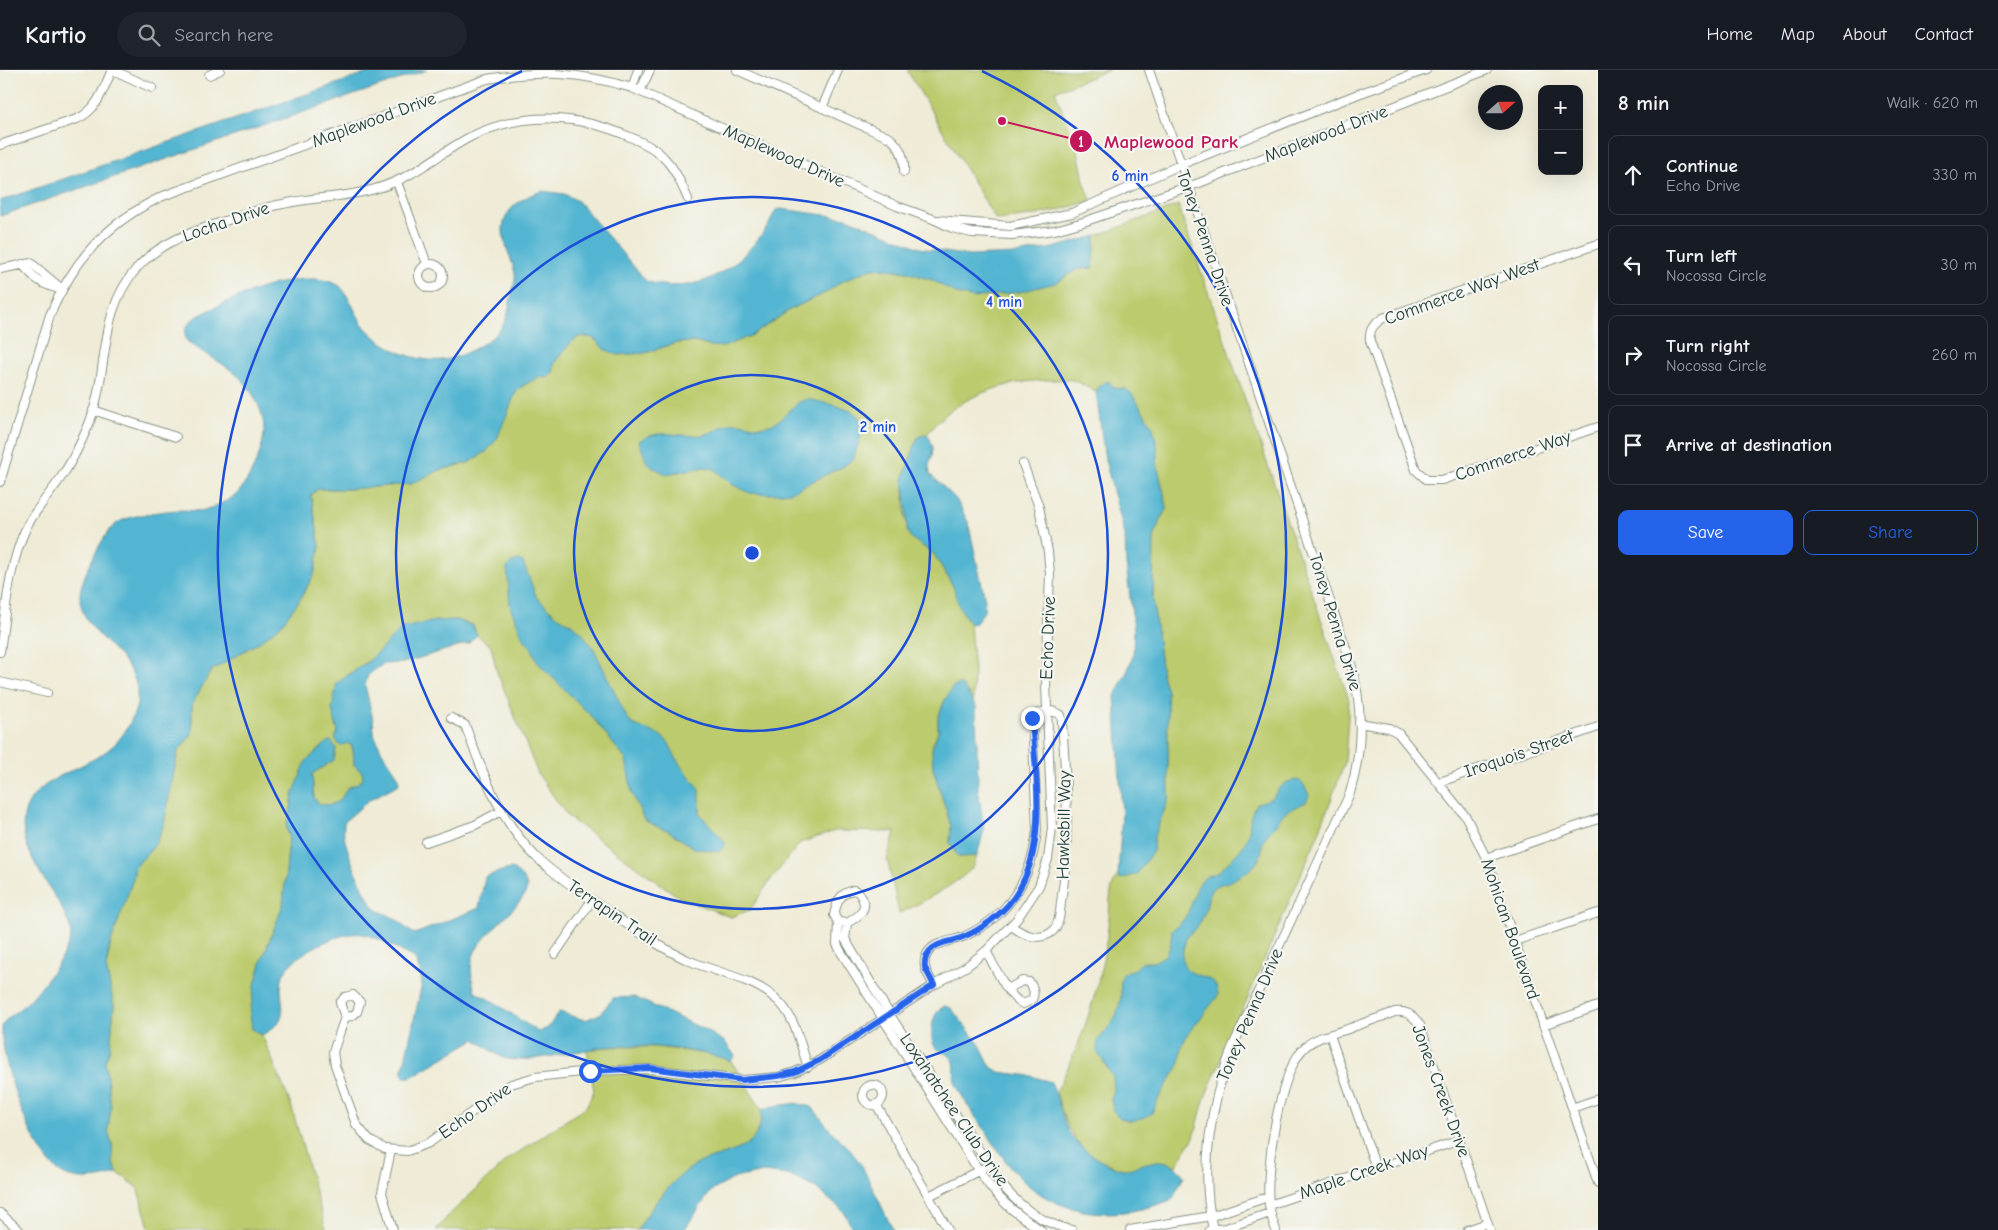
<!DOCTYPE html>
<meta charset="utf-8">
<style>
body{margin:0;font-family:"Comic Neue",sans-serif;background:#20242c;color:#f1f3f6}
.controls{position:absolute;right:15px;top:15px;display:grid;overflow:hidden;border-radius:10px;box-shadow:0 5px 20px #0002}
.controls button{width:45px;height:45px;display:grid;place-items:center;padding:0;border:0;border-bottom:1px solid #363941;background:#171b24;color:#f1f3f6;font:25px sans-serif}
.compass{position:absolute;left:1478px;top:15px;width:45px;height:45px;border-radius:50%;background:#171b24;box-shadow:0 5px 20px #0002;rotate:69deg}
.stop{position:absolute;width:15px;height:15px;margin:-11px;border:4px solid #2563eb;border-radius:50%;background:#fff}
.stop.end{background:#2563eb;border-color:#fff;box-shadow:0 1px 5px #0008}
.list{margin:0;padding:0;list-style:none}
h2{display:flex;justify-content:space-between;align-items:center;height:65px;margin:0;padding:0 20px;font-size:21px}
h2 small{font-size:16px;font-weight:400;color:#9ea1a6}
.list li{display:grid;grid-template-columns:32px 1fr auto;gap:15px;align-items:center;box-sizing:border-box;height:80px;margin:0 10px 10px;padding:0 10px;border:1px solid #363941;border-radius:10px}
.list b{display:block;font-size:19px;white-space:nowrap}
.list p{margin:0;font-size:16px;white-space:nowrap;color:#9ea1a6}
.list em{font-size:16px;font-style:normal;color:#9ea1a6}
.actions{display:flex;gap:10px;padding:15px 20px}
.actions a{flex:1;padding:11px 0;border:1px solid #2563eb;border-radius:10px;text-align:center;font-size:18px;color:#2563eb}
.actions .main{background:#2563eb;color:#fff}
.icon{flex:none;width:28px;height:28px;fill:none;stroke:currentColor;stroke-width:2;stroke-linecap:round;stroke-linejoin:round}
.map{position:relative;flex:none;width:1598px;height:1160px;overflow:hidden}
header{display:flex;align-items:center;gap:30px;box-sizing:border-box;height:70px;padding:0 25px;background:#171b24;border-bottom:1px solid #363941}
header strong{font-size:24px}
nav{display:flex;gap:28px;margin-inline-start:auto;font-size:18px}
.search{width:350px;height:45px;background:#20242c;display:flex;align-items:center;gap:12px;box-sizing:border-box;padding:0 18px;border-radius:28px;color:#9ea1a6;font-size:19px}
main{display:flex}
aside{flex:1;background:#171b24}
.map>svg:first-child{display:block}
.green{fill:#bccb6d;stroke:#6e8450}
.water{fill:#52b5d1;stroke:#387982}
.lines{fill:none;stroke-linecap:round;stroke-linejoin:round}
.minor-casing{stroke:#879485;stroke-width:10}
.minor{stroke:#fff;stroke-width:8}
.route{stroke:#2563eb;stroke-width:6}
.ring{fill:none;stroke:#1d4ed8;stroke-width:2.5}
.labels{text-anchor:middle;dominant-baseline:central;stroke-width:4.5;stroke-linejoin:round;paint-order:stroke}
.street-label{font-size:18px;fill:#1f3d34;stroke:#f6f6f2}
.centre{fill:#1d4ed8;stroke:#f6f6f2;stroke-width:2.5}
.ring-label{font-size:15px;text-anchor:middle;font-weight:bold;fill:#1d4ed8;stroke:#f6f6f2;stroke-width:4.5;stroke-linejoin:round;paint-order:stroke}
.leader{fill:none;stroke:#c2185b;stroke-width:2}
.callout-dot{fill:#c2185b;stroke:#f6f6f2;stroke-width:2}
.mark-label{font-size:15px;text-anchor:middle;font-weight:bold;fill:#fff}
.callout-label{font-size:19px;text-anchor:middle;font-weight:bold;fill:#c2185b;stroke:#f6f6f2;stroke-width:4.5;stroke-linejoin:round;paint-order:stroke}
</style>
<header>
<strong>Kartio</strong>
<div class="search"><svg class="icon" aria-label="search" viewBox="0 0 24 24"><circle cx="10" cy="10" r="6"/><path d="M15 15l6 6"/></svg>Search here</div>
<nav><a>Home</a><a>Map</a><a>About</a><a>Contact</a></nav>
</header>
<main>
<div class="map">
<svg width="1598" height="1160" viewBox="0 0 1598 1160">
<rect width="100%" height="100%" fill="#f6f6f2"/>
<filter id="ink" filterUnits="userSpaceOnUse"><feTurbulence type="fractalNoise" baseFrequency=".02" numOctaves="2"/><feDisplacementMap in="SourceGraphic" scale="10" xChannelSelector="R" yChannelSelector="G"/><feConvolveMatrix kernelMatrix="1 2 1 2 8 2 1 2 1" color-interpolation-filters="sRGB"/></filter>
<filter id="wash" filterUnits="userSpaceOnUse"><feTurbulence type="fractalNoise" baseFrequency=".0096" numOctaves="4" result="noise"/><feDisplacementMap in="SourceGraphic" scale="20" xChannelSelector="R" yChannelSelector="G"/><feGaussianBlur stdDeviation="1.12" result="paint"/><feColorMatrix in="noise" values="0 0 0 0 0 0 0 0 0 0 0 0 0 0 0 0 0 1.4 0 .05"/><feComposite in="paint" operator="in"/></filter>
<g filter="url(#wash)">
<rect width="100%" height="100%" fill="#efebd6"/>
<path class="green" d="M907,0h202l-54,21 23,60 6,30 7,19c-31,12 -62,17 -95,20z
M1178,135l171,495 -4,62 -27,73 -113,262 -11,40 -18,29c-21,-11 -28,0 -49,3 -5,1 -13,-3 -18,-5 -35,-11 -44,-41 -53,-72 20,-39 36,-80 45,-123 3,-14 6,-28 7,-42 3,-17 -1,-38 10,-52l1,3 26,-17 8,-10 1,-15 15,-38 -2,-107 -5,-16 -9,-75 1,-66 13,-27 -10,-43v-18l-13,-33 -18,-24 -26,-4 -4,7c-7,-3 -16,-10 -24,-12 -6,-1 -13,0 -19,0 -46,0 -100,16 -127,56l-8,1 -15,42 3,41 8,20 20,14 19,32 17,38 4,45 -1,34 -4,-9 -17,-6 -8,14 -6,16v14l-6,13 1,23 18,58 -1,17 8,14 19,-1c-1,3 -2,8 -4,11 -10,13 -58,40 -74,46l-12,-54 8,-27 -60,-1 -35,12 -31,39 -19,28 -19,7 -51,-19 -112,-81 -30,-43 -41,-102 -6,-26 -14,-11 -4,-10 -17,-5 -20,1 -34,7 -32,32 -21,14 -17,34 6,24 -3,6c19,6 18,8 19,27l8,7 1,6 -4,5 -12,5c-6,14 -13,19 -28,16l-5,-6 -2,-24 22,-14 2,-12 -43,47 -3,20 -4,10 3,13 -6,68 -21,54 -7,25 -3,44 10,6 29,70 35,125h-176l-13,-43 -19,-14 -5,-10 -1,-19 -4,-14 3,-24 -6,-45 5,-12 4,-44 -8,-37 7,-34 20,-55 2,-12 20,-22 9,-21 14,-73 14,-17v-30l19,-33 48,-29 21,-16 19,-25 15,-26 6,-28 -9,-52 7,-6h30l63,-5 29,-14 28,-7 19,-12 29,-59c10,-10 24,-16 37,-19l2,-11 16,-20 10,-6 12,2 13,12 30,3h9l31,-10 19,-1 14,4 44,-11 38,-26 36,-17 12,-9 33,-15h12l23,4 25,8 25,14 103,-14 17,-11 16,-1 3,-32z
M607,977h49l57,8 18,6 31,49v13l-6,14 -9,9 -10,5 -16,4 -66,48 -18,27h-201l13,-15 58,-55 79,-53 8,-16 -7,-41z"/>
<path class="water" d="M376,0h51l-427,146v-15z
M542,121l22,3 14,7 68,80c51,17 93,-13 121,-54 4,-5 5,-11 9,-17l5,-1 66,9 73,30 49,8 47,-2 37,-6 43,-12 -3,32 -16,1 -21,14 -37,9 -45,6 -17,-4 -25,-14 -25,-8 -23,-4h-12l-33,15 -12,9 -36,17 -38,26 -30,12 -14,-1 -14,-4 -19,1 -31,10 -27,2 -12,-5 -13,-12 -12,-2 -10,6 -16,20 -2,11 -6,5 -6,-2 -19,10 -6,6 -19,47 -10,12 -19,12 -28,7 -29,14 -63,5h-30l-7,6 9,52 -6,28 -15,26 -19,25 -21,16 -48,29 -19,33v30l-14,17 -14,73 -9,21 -20,22 -2,12 -24,69 -3,20 8,37 -4,44 -5,12 6,45 -3,24 4,14 1,19 5,10c-16,6 -41,10 -57,0 -29,-18 -61,-112 -59,-146 4,-10 17,-17 25,-24 12,-12 42,-51 44,-68 0,-8 -4,-15 -7,-22 -14,-29 -49,-67 -39,-101 11,-37 66,-43 91,-69 8,-8 17,-24 20,-35 2,-6 1,-12 1,-18 -4,-42 -72,-61 -54,-109 6,-16 21,-50 36,-59 12,-7 49,-12 63,-12 6,0 12,1 18,1 10,-2 29,-10 37,-17 13,-14 27,-45 27,-64 0,-17 -9,-35 -20,-48 -15,-17 -39,-27 -57,-41 -5,-11 1,-19 11,-25 33,-17 103,-51 140,-31 8,4 19,32 26,41 20,24 61,42 92,31 18,-7 43,-19 50,-38 3,-7 3,-15 5,-22 1,-7 5,-16 4,-23 -2,-11 -7,-21 -10,-32 -9,-28 14,-44 37,-51z
M1109,311l6,8h11l6,5 21,33 4,19v18l10,43 -13,27 -1,66 9,75 5,16 2,107 -15,38 -1,15 -16,23 -16,5 -3,-4 4,-62 -7,-117 12,-24 6,-16 1,-27 -8,-65 -1,-29 -20,-75 -9,-68 4,-7z
M807,329l28,6 18,7 6,5 4,12 -9,29 -10,8 -53,26 -19,2 -22,-1 -17,-8 -19,-16 -9,-2 -39,7 -14,-7 -6,-6 -7,-20c23,-15 44,-1 68,-7 8,-3 16,-9 25,-11 11,-2 23,6 34,3 18,-3 23,-22 41,-27z
M923,365l6,1 4,12 -1,8 -3,8 1,10 26,25 12,23 17,77 -1,12 -8,12 -6,1 -11,-18 -6,-20 -19,-32 -23,-16 -4,-7v-22l-4,-30 15,-42z
M518,490l5,2 14,36 20,18 16,9 9,8 12,16 32,67 6,8 28,11 8,7 12,23 17,20 3,8v21l25,28 -1,4 -5,6 -25,-4 -27,-18 -7,-2 -16,-8 -12,-27 -6,-33 -33,-42 -55,-55 -7,-16 -8,-9 -13,-32 -3,-38 4,-5z
M456,550l17,6 4,9 -8,8 -66,20 -20,1 -15,11 -3,10 8,35 1,14 8,18 16,24 1,8 -30,16 -25,22c0,4 -1,8 0,12 0,12 23,68 32,75 5,4 12,5 18,9 8,5 12,12 21,16l64,-26 6,-31 16,-6 11,-2c6,4 14,10 15,18 1,14 -46,48 -53,67 -5,13 -2,26 1,38l19,10 44,30 10,-4 11,-16 26,8 15,-6 13,-16 21,-1 73,34 18,11 10,14 -4,5c-34,-12 -89,-18 -125,-14 -21,2 -85,18 -102,11 -11,-5 -20,-13 -29,-19l-64,38h-7l-2,-4 20,-89 -2,-12 -5,-14c-18,-8 -34,-21 -53,-24 -20,-4 -72,21 -79,41 -8,27 14,41 -21,60l-10,-6 -2,-16 5,-28 7,-25 21,-55 6,-67 -3,-13 4,-10 3,-20 13,-34 24,-21 6,8 -2,12 -22,14 2,24 5,6c15,3 22,-2 28,-16l12,-5 4,-5 -1,-6 -8,-7 -1,-18 -5,-4 -8,3 -5,-8 3,-6 -6,-23 5,-26 33,-23 32,-32 34,-7z
M957,615h5l14,21 2,82 6,42 -7,26 -19,1 -8,-14 1,-17 -18,-58 -1,-18 6,-18v-14l6,-16 8,-14z
M1298,710l6,5 5,10 -3,7 -21,10 -23,30c2,21 -14,30 -31,39 -5,2 -13,3 -18,7 -6,5 -5,15 -7,21 -3,12 -11,21 -20,28 -1,7 -5,18 -3,25 4,19 35,8 35,34l-31,39 -5,12 -2,16 -5,9 -15,24 -8,17 -8,5 -13,3 -11,-3 -7,-7 -2,-12 3,-9 -1,-13 -16,-26 1,-11c12,-13 22,-26 23,-45 0,-9 -2,-14 3,-22l11,-4 8,-7h11l12,-7 4,-8 2,-17c8,-5 13,-11 17,-20 5,-10 6,-24 15,-32 4,-3 10,-3 14,-6 8,-7 24,-22 28,-31 6,-14 1,-22 10,-37l16,-6 8,-11 7,-5z
M945,936l6,2 29,37 11,22 8,5 32,4 20,6c8,17 10,38 20,54 9,13 39,34 55,33 3,0 8,-2 11,-3 23,-7 31,-9 47,10 -4,9 -9,16 -11,23 -56,23 -118,20 -160,-29 -9,-10 -17,-23 -24,-34 -12,-17 -27,-36 -34,-55 -2,-6 1,-13 -1,-19 -3,-11 -21,-8 -22,-24 -1,-12 1,-27 13,-32z
M795,1033l17,4 19,24 18,17 13,18 31,64h-40l-9,-18 -28,-24 -28,-13 -25,-3 -28,6 -24,13 -27,39h-47c15,-23 30,-45 52,-61 30,-21 72,-10 73,-59 11,-6 21,-4 33,-7z"/>
</g>
<g filter="url(#ink)">
<g class="lines">
<defs>
<path id="minor" d="M113,0l39,18
M737,0l153,68c11,9 15,20 14,34
M1149,0l201,590c13,44 13,89 0,133l-118,255c-22,57 -32,121 -19,182
M209,5l11,-5
M632,18l6,-18
M640,21l10,-21
M822,38l16,-38
M0,75l77,-26c21,-9 26,-30 35,-49
M397,112l30,82
M938,150l72,6 62,-13 108,-48 178,-71 68,-24
M1598,174l-215,74c-10,7 -14,11 -13,23l46,129 11,10h15l156,-53
M419 206a12 12 0 1 1 24 0a12 12 0 1 1-24 0Z
M22,194c12,14 20,22 40,25
M0,199l31,-6 31,26
M93,340l83,27
M0,412l50,-167c24,-56 58,-93 113,-119l324,-117c53,-9 93,-7 145,9l265,118 36,13 19,9 20,5 40,2 43,-5 25,-7 119,-40 288,-113
M0,582c6,-42 8,-86 27,-126 9,-17 22,-31 33,-47 12,-17 21,-36 29,-55 21,-54 8,-111 48,-156 24,-27 58,-37 91,-48 18,-6 36,-13 55,-16 30,-7 61,-6 92,-15 39,-11 61,-34 95,-52 52,-26 108,-23 160,0 13,6 26,11 35,22 11,11 17,27 23,40
M0,612l47,11
M451,648l14,7c18,48 34,95 71,132 21,20 46,36 70,53 27,18 54,38 84,51 27,12 63,17 86,38 19,16 24,45 32,68
M1359,653l30,5 9,5 68,84 20,41 112,325
M1440,712l158,-55
M426,772l49,-17 26,-14
M1486,788l112,-39
M853,820c5,1 7,3 9,8 7,12 -6,20 -15,25l-9,-1 -4,-7c3,-13 5,-21 19,-25z
M838,852l-1,22 4,8 138,219c19,29 33,40 62,59
M847,853l-2,16 45,76 112,170c18,22 42,39 70,45
M1515,871l83,-28
M986,881c9,15 21,46 37,53l9,-4c3,-7 2,-12 -3,-18l-7,-1 -14,8
M555,884l37,-54
M934,915c-7,-11 -15,-23 -4,-35 8,-9 25,-9 35,-14 46,-21 67,-58 72,-106l-5,-112c6,-8 20,-9 29,-3l1,6c4,61 9,121 -1,181 -1,9 -1,22 -8,29 -14,12 -30,3 -42,-5
M345,947l-5,-14 5,-6 8,-2 7,7 -3,10 -5,4 -7,1 -12,35 2,13 21,59 13,16 16,9 22,2 22,-8 82,-59 24,-7 55,-6 60,-2 92,11 36,-3 17,-5 25,-12 114,-75 33,-19 19,-15 31,-32 22,-33 9,-27 4,-31 -6,-143 4,-111 -2,-22 -9,-45 -16,-43
M1543,955l55,-19
M1330,965l46,133
M863 1025a10 10 0 1 1 20 0a10 10 0 1 1-20 0Z
M876,1034l72,126
M1572,1038l26,-9
M391,1080l-9,43 11,37
M929,1126l53,-27
M1269,1135l191,-65
M0,1143l19,17
M1130,1160l81,-14 57,-19
M1210,1160l16,-2 44,-15
M1276,1160c-3,-8 -6,-17 -7,-26 -4,-35 10,-135 37,-158 11,-9 25,-12 39,-16 16,-6 33,-12 50,-18 12,-1 18,3 25,13l70,205
M1468,1160l19,-7"/>
</defs>
<use href="#minor" class="minor-casing"/>
<use href="#minor" class="minor"/>
</g>
</g>
<g class="lines" filter="url(#ink)">
<path class="route" d="M590,1001l60,-3 92,12 36,-4 17,-4 25,-12 114,-75 -9,-17c-1,-8 1,-15 8,-20 7,-6 17,-6 25,-9 19,-7 36,-19 50,-34 43,-50 27,-126 24,-187"/>
</g>
<g class="ring">
<circle cx="752" cy="483" r="178"/>
<circle cx="752" cy="483" r="356"/>
<path d="M982 1A534 534 0 1 1 522 1"/>
</g>
<g class="labels">
<g class="street-label">
<text transform="translate(374 50) rotate(-20)">Maplewood Drive</text>
<text transform="translate(1326 64) rotate(-21)">Maplewood Drive</text>
<text transform="translate(784 86) rotate(24)">Maplewood Drive</text>
<text transform="translate(226 152) rotate(-19)">Locha Drive</text>
<text transform="translate(1205 168) rotate(71)">Toney Penna Drive</text>
<text transform="translate(1462 222) rotate(-20)">Commerce Way West</text>
<text transform="translate(1513 386) rotate(-19)">Commerce Way</text>
<text transform="translate(1335 552) rotate(73)">Toney Penna Drive</text>
<text transform="translate(1048 568) rotate(-88)">Echo Drive</text>
<text transform="translate(1519 684) rotate(-19)">Iroquois Street</text>
<text transform="translate(1064 755) rotate(-89)">Hawksbill Way</text>
<text transform="translate(612 843) rotate(34)">Terrapin Trail</text>
<text transform="translate(1510 859) rotate(71)">Mohican Boulevard</text>
<text transform="translate(1250 945) rotate(-67)">Toney Penna Drive</text>
<text transform="translate(1441 1021) rotate(70)">Jones Creek Drive</text>
<text transform="translate(954 1040) rotate(56)">Loxahatchee Club Drive</text>
<text transform="translate(475 1041) rotate(-35)">Echo Drive</text>
<text transform="translate(1364 1102) rotate(-19)">Maple Creek Way</text>
</g>
</g>
<circle cx="752" cy="483" r="8" class="centre"/>
<g class="ring-label">
<text x="1130" y="111">6 min</text>
<text x="1004" y="237">4 min</text>
<text x="878" y="362">2 min</text>
</g>
<path class="leader" d="M1002 51L1081 71"/>
<g class="callout-dot">
<circle cx="1002" cy="51" r="5"/>
<circle cx="1081" cy="71" r="12"/>
</g>
<g class="mark-label">
<text x="1081" y="77">1</text>
</g>
<g class="callout-label">
<text x="1171" y="78">Maplewood Park</text>
</g>
</svg>
<div class="controls">
<button>+</button>
<button>−</button>
</div>
<svg class="compass" viewBox="-18 -18 36 36"><path d="M0-13l5 13h-10z" fill="#e53935"/><path d="M0 13l5-13h-10z" fill="#9ea1a6"/></svg>
<div class="stop" style="left:590px;top:1001px"></div>
<div class="stop end" style="left:1032px;top:648px"></div>
</div>
<aside>
<h2>8 min<small>Walk · 620 m</small></h2>
<ul class="list">
<li><svg class="icon" aria-label="ahead" viewBox="0 0 24 24"><path d="M12 20V5M6 11l6-6 6 6"/></svg><div><b>Continue</b><p>Echo Drive</p></div><em>330 m</em></li>
<li><svg class="icon" aria-label="left" viewBox="0 0 24 24"><path d="M17 20v-9H6M10 6l-5 5 5 5"/></svg><div><b>Turn left</b><p>Nocossa Circle</p></div><em>30 m</em></li>
<li><svg class="icon" aria-label="right" viewBox="0 0 24 24"><path d="M7 20v-9h11M14 6l5 5-5 5"/></svg><div><b>Turn right</b><p>Nocossa Circle</p></div><em>260 m</em></li>
<li><svg class="icon" aria-label="arrive" viewBox="0 0 24 24"><path d="M6 21V4h12l-3 4 3 4H6"/></svg><div><b>Arrive at destination</b></div></li>
</ul>
<div class="actions"><a class="main">Save</a><a>Share</a></div>
</aside>
</main>
